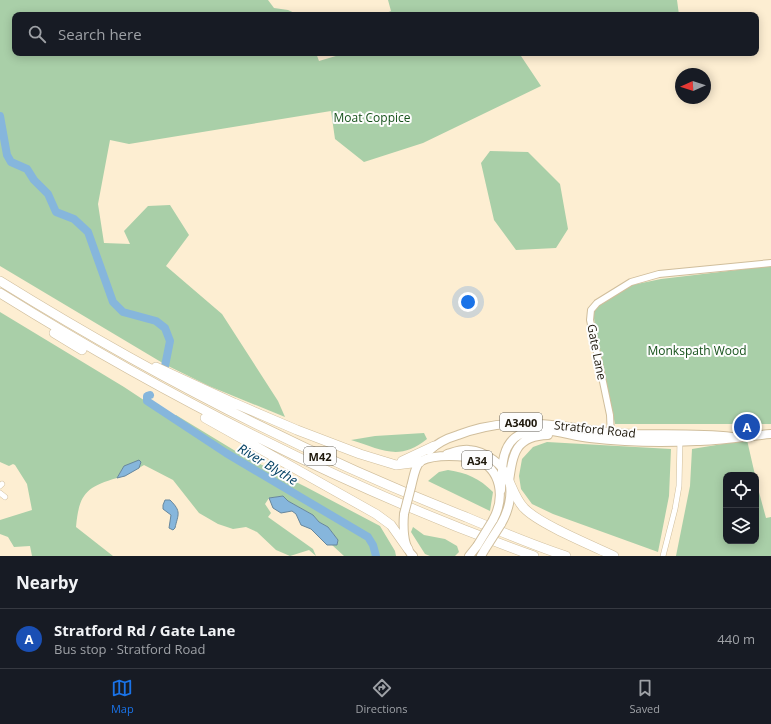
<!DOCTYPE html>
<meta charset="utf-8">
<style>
body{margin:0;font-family:"Open Sans",sans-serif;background:#242831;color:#f1f3f6}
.controls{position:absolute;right:12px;bottom:12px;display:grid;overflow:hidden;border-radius:8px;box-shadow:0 2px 10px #0003}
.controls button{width:36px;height:36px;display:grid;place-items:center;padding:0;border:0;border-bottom:1px solid #363941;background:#171b24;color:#f1f3f6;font:20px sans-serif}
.compass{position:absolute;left:675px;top:68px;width:36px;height:36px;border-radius:50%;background:#171b24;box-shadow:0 2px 10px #0003;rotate:267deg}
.you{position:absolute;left:468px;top:302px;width:14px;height:14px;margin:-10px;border:3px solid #fff;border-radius:50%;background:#1a73e8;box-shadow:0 0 0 6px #1a73e833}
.badge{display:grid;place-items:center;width:26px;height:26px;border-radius:50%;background:#1a73e8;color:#fff;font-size:13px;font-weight:700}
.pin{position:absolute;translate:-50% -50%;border:2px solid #fff;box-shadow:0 1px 4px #0006}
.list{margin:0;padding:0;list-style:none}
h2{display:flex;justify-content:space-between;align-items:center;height:52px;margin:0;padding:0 16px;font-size:17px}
h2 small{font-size:13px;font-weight:400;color:#9ea1a6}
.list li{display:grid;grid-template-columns:26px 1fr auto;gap:12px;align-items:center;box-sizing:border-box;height:60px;padding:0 16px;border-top:1px solid #363941}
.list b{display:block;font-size:15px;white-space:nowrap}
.list p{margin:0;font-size:13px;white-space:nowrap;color:#9ea1a6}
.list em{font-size:13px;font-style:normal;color:#9ea1a6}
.icon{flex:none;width:22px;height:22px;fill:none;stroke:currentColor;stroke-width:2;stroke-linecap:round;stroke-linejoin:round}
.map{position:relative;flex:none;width:771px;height:556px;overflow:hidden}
.search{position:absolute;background:#171b24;box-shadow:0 2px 10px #0003;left:12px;right:12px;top:12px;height:44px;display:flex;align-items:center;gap:10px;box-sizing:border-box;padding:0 14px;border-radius:8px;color:#9ea1a6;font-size:15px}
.sheet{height:112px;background:#171b24}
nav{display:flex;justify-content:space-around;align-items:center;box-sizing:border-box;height:56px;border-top:1px solid #363941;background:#171b24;font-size:11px;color:#9ea1a6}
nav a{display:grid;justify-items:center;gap:2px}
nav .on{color:#1a73e8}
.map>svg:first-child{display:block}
.green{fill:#a9cfa8}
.water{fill:#86b6dc;stroke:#67879d}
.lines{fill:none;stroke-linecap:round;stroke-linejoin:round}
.river{stroke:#86b6dc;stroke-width:8}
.minor-casing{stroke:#d0be9c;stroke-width:6}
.tertiary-casing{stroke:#d0be9c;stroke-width:8}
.primary-casing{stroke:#d0be9c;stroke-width:10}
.trunk-casing{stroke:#d0be9c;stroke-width:10}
.motorway-casing{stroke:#d0be9c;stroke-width:10}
.minor{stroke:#fff;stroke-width:5}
.tertiary{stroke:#fff;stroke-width:6}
.primary{stroke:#fff;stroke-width:8}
.trunk{stroke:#fff;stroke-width:8}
.motorway{stroke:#fff;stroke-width:9}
.trunk-bridge-casing{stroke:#d0be9c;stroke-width:10;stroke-linecap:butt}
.trunk-bridge{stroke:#fff;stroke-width:8}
.labels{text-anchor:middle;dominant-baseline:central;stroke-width:4;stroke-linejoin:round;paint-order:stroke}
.shield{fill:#fdfdfd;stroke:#615d54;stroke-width:1}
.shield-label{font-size:11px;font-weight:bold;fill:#1e180b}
.park-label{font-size:12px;fill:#15511a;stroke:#fdfdfd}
.street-label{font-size:12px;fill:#1e180b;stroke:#fdfdfd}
.water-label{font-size:13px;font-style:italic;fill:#013f63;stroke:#fdfdfd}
</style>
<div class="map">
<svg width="771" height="556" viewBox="0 0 771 556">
<rect width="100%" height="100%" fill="#fdeed2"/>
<path class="green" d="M0,0h268l6,8 14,2 11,5h-284v38h301l3,8 27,-8h177l-2,3 20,30 -118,57 -59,19 -29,-23 -4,-28 -202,33 -19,-4 -12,64 6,39 26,1 -6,-13 24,-25 22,-1 19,30 -23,31 56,48 56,87 7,16 -76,-31 -43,-21 -166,-99z
M388,0h289l2,15h-128l-3,-3 -2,3h-160v-2l5,-2z
M490,151l38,1 32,32 8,45 -12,19 -40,2 -22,-30 -13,-57z
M771,266v158h-156l-18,-84 -4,-29 10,-11 29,-15 29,-6z
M0,312l124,75 47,31 5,-3 66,40 64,32 74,39 15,25 1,5h-52l-12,-11h5l1,-5 -10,-13 -9,-5 -6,-7 -25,-14 -5,-5 -14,2 -4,6 6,9 -3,4 45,32 3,7 -7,-6 -19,6 -14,-6 -19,-18 -11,-5 -13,2 -15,-5 -19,-11 -26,-33 -29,-15 -5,3 2,-6 -17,4 -7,12c-32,9 -38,17 -41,49l37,29h-81l-2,-10 -16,1 -6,-10 -8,-3v-14l32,-10 -5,-26 -12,-19 -2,-1 -4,2 -9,-4z
M424,433l3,6c-28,23 -46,10 -76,1l24,-4z
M747,440l8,35h-29v66h30v-60l10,37 5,-1v39h-95l14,-70 2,-37z
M547,442l124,7 -2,47 -11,56 -105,-38 -21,-10 -11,-15 -2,-13 3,-17 11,-12z
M448,470c19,3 31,8 45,22l-3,19 -62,-30 11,-9z
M413,527l11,8 21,4 12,7 2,6 -4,4h-25l-5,-2 -14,-22z"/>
<path class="water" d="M139,460l2,2 -2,6 -14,8 -8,2 7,-12z
M283,496l5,5 25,14 6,7 9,5 10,13 -1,5h-10l-16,-16 -10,-4 -5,-11 -4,-3 -11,2 -8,-5 -4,-10z
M165,500h5c12,12 8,14 5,28l-2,2 -4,-2 2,-13 -8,-6v-4z"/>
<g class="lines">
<path class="river" d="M0,116l7,39 4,7 16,7 7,11 14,14 8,18 18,7 14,13 25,70 10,10 33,9 9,7 5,13 -5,25
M150,395l-3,1v5l79,52 142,84 5,8 3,11"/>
<defs>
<path id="minor" d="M0,486l2,-2
M0,493l5,4
M663,556l12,-47 4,-23 1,-47"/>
<path id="tertiary" d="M611,436l-1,-21 -20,-95 1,-10 6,-7 34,-21 28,-8 112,-11"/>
<path id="primary" d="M429,451c8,-8 19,-13 29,-16 62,-24 112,-4 174,-1 33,1 66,-1 100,3
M509,481c4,-27 6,-45 39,-46
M501,490c1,-18 -1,-45 18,-55 20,-12 49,1 71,3 35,4 70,5 106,3 25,0 50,-5 75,-7"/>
<path id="trunk" d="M447,454c7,-2 15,-5 22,-4 16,1 36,15 40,31 4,14 -1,31 -8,43
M411,487c2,-7 4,-22 10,-26 8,-4 19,-5 28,-5 9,0 19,0 27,3 26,10 29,39 17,61
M404,514c-1,13 -1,33 9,42
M469,556l8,-10
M481,556l4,-7"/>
<path id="motorway" d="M0,281c150,93 302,172 466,236 33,14 66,28 100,39
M0,293c169,105 347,196 534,263
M54,333l28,17
M156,367l78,36 63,27 63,24 36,11 24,-3
M205,418l171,96 15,11 17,24
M402,461l32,-15
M509,481c4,9 8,20 15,27 15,16 69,38 90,48"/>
</defs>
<use href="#minor" class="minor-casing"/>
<use href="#tertiary" class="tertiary-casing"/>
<use href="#primary" class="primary-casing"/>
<use href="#trunk" class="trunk-casing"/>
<use href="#motorway" class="motorway-casing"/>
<use href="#minor" class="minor"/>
<use href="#tertiary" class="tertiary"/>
<use href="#primary" class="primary"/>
<use href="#trunk" class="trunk"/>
<use href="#motorway" class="motorway"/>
<defs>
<path id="trunk-bridge" d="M404,514l7,-27
M477,546l16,-26
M485,549l16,-25"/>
</defs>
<use href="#trunk-bridge" class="trunk-bridge-casing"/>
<use href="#trunk-bridge" class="trunk-bridge"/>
</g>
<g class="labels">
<g class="shield">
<rect x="500" y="413" width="42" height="18" rx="3"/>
<rect x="304" y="447" width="32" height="18" rx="3"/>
<rect x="462" y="451" width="30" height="18" rx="3"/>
</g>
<g class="shield-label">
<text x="521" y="422">A3400</text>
<text x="320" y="456">M42</text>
<text x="477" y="460">A34</text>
</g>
<g class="park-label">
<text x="372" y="117">Moat Coppice</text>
<text x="697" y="350">Monkspath Wood</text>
</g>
<g class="street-label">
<text transform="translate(597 352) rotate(79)">Gate Lane</text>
<text transform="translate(595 429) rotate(6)">Stratford Road</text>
</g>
<g class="water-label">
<text transform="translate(268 464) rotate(31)">River Blythe</text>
</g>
</g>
</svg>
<div class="controls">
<button><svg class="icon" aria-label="locate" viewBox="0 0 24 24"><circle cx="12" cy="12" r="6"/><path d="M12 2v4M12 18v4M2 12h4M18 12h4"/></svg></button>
<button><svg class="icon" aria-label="layers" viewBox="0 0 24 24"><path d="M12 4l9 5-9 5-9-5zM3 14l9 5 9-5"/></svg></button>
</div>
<svg class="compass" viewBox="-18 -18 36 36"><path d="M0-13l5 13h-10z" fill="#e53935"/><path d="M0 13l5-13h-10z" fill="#9ea1a6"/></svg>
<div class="you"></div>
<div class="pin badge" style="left:747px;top:427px;background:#1a4fb4">A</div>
<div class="search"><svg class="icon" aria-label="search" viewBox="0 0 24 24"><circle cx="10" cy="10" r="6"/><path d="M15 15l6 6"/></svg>Search here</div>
</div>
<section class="sheet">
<h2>Nearby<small></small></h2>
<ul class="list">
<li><span class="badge" style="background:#1a4fb4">A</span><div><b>Stratford Rd / Gate Lane</b><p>Bus stop · Stratford Road</p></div><em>440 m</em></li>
</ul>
</section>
<nav>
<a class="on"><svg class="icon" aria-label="map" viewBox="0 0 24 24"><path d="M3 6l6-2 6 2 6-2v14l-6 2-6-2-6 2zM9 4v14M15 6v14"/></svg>Map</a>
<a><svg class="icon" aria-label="directions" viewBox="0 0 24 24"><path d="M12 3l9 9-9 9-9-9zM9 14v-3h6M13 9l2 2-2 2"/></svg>Directions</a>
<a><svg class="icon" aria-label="saved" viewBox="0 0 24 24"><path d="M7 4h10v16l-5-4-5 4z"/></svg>Saved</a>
</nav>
